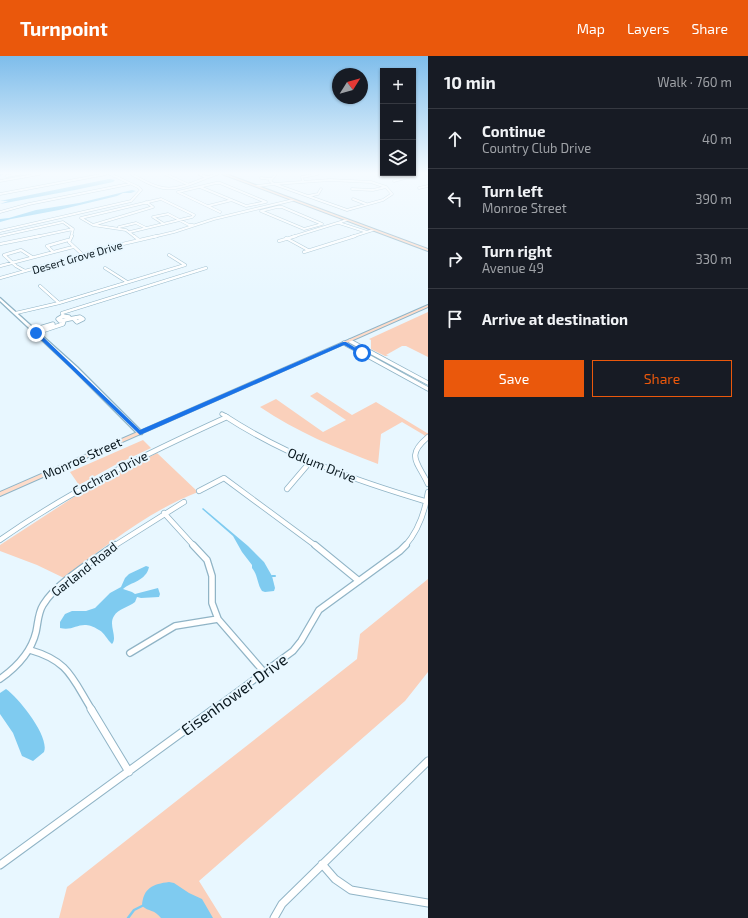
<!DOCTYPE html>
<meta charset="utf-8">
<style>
body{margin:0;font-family:"Exo 2",sans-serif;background:#20242c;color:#f1f3f6}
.controls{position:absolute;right:12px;top:12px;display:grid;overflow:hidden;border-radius:0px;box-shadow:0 1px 3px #0004}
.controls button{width:36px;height:36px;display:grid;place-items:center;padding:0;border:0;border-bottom:1px solid #363941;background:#171b24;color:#f1f3f6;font:20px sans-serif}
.compass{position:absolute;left:332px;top:12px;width:36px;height:36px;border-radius:50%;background:#171b24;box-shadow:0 1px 3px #0004;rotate:53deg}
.stop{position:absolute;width:12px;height:12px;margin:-9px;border:3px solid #1a73e8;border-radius:50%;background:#fff}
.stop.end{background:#1a73e8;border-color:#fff;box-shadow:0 1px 4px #0008}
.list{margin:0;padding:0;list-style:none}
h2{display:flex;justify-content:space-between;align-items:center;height:52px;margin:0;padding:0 16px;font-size:17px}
h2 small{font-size:13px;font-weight:400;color:#9ea1a6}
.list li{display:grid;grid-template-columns:26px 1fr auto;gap:12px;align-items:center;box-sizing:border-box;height:60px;padding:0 16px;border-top:1px solid #363941}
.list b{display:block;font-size:15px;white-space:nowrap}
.list p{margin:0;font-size:13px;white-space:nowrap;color:#9ea1a6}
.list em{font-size:13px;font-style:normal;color:#9ea1a6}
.actions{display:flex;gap:8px;padding:12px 16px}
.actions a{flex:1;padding:9px 0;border:1px solid #ea580c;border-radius:0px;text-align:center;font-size:14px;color:#ea580c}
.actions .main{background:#ea580c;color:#fff}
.icon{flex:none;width:22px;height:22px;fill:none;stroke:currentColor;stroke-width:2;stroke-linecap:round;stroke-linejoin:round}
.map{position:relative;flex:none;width:428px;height:862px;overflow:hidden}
header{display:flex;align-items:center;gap:24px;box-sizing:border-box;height:56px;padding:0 20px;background:#ea580c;color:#fff}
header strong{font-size:19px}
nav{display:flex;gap:22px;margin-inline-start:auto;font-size:14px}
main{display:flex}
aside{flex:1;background:#171b24}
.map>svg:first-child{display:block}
.green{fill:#fad0bb}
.water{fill:#7fcbf0}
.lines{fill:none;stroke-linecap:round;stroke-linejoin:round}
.stream-far1{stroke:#7fcbf0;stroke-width:2}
.stream{stroke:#7fcbf0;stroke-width:2.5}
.canal{fill:#7fcbf0;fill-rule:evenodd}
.minor-far5-casing{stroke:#90b4c6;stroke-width:3}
.minor-far4-casing{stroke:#90b4c6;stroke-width:3.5}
.minor-far3-casing{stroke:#90b4c6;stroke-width:5}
.minor-far2-casing{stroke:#90b4c6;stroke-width:6}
.minor-far1-casing{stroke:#90b4c6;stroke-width:8}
.minor-casing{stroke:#90b4c6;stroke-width:9}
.tertiary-casing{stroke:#90b4c6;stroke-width:2.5}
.secondary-casing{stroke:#90b4c6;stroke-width:2}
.minor-far5{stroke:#fff;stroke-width:2}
.minor-far4{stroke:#fff;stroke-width:2.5}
.minor-far3{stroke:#fff;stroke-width:3.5}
.minor-far2{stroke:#fff;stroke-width:4.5}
.minor-far1{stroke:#fff;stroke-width:5.5}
.minor{stroke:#fff;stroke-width:7}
.tertiary{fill:#fff;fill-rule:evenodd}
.secondary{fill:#fedcca;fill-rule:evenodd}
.route{fill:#1a73e8}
.labels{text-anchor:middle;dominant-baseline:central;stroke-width:4;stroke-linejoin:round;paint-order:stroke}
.far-street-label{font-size:11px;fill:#0b1920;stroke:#e8f7ff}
.street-label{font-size:13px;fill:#0b1920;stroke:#e8f7ff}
.near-street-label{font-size:16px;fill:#0b1920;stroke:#e8f7ff}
</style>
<header>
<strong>Turnpoint</strong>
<nav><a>Map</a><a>Layers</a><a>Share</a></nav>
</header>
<main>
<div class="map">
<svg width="428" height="862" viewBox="0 0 428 862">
<rect width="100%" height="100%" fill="#e8f7ff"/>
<path class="green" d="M428,256v45l-22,-11h-4l-16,9 3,1h-4l-14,-7v-9l-2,-1z
M317,336l35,23 24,-13 51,31h1v7l-4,-5 -22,-13 -21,12 -3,30c-42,-16 -81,-32 -118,-57l16,-8 47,33 23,-12 -36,-24z
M143,384l8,8 -36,17 -36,20 -9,-13z
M157,397l41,39c-49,19 -93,54 -134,86l-27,-13 -37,-14v-6l80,-52z
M428,523v93l-23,29 -206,180 23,37h-163l8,-31 290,-228 3,-25z"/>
<path class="water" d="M109,123l6,1 -2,2 -38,8 -75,14 8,-3h-8z
M132,134l4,1 -5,2h-8l-6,3 -58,14 -48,9 -11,3v-3l9,-1 27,-8 43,-7z
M203,452l45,38 16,16 8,14 3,12 -1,3 -9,1 -3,-1c-5,-7 -4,-16 -10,-23v-3l-10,-13 -9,-16 -31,-27z
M146,510l3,1c-3,14 -18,15 -26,22l9,3 3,2 23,-6 2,6 -1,3 -18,1 -4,-1 -2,5c-6,5 -17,7 -21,14 -6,9 4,21 -2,28 -5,-4 -7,-11 -13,-14 -19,-12 -23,2 -39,-2v-6l5,-8 7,-3h14l9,-3 15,-15 11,-6 4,-9 4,-4z
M6,633c13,9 44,48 38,63l-11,9 -11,-5 -9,-23 -13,-19v-21z
M169,826l5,1 15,10 13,6 11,19h-52c-7,-9 -12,-6 -19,-12 1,-18 11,-22 27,-24z"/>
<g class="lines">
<path class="stream-far1" d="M272,520h3"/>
<path class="stream" d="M128,862l6,-8 8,-4"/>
<path class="canal" d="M0,118h4l-4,2z"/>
<defs>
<path id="minor-far5" d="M131,118c10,5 20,12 32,14 18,3 37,-9 54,-14
M165,118l22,10
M199,118l7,3
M426,118l2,1
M7,120l12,-2
M261,122l10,1
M330,124l41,2 15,5 6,7 -9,6 -36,10 -73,-26z
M0,125l39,-7
M303,125l-1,-4 16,-3
M394,125l25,-7
M274,128l-4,-3 6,-7
M257,130l17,-2
M200,131l46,19 20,-4 -46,-19h-4l-38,9 42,20
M419,132l9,-2
M352,133l21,1 13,-3
M0,138l106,-20
M308,140l10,-2 3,-5
M353,143l13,5
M208,150l24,-6
M277,151h5l40,17 -18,5 -43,-18z
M0,156l29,-8 100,-20
M81,162l80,-19 33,16
M81,162l12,7 33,5 9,7
M339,167l28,9
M164,168l-11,-7 15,-3 21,11h4
M93,169l60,-18 -7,-5
M119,171l17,-4 10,5
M0,175l131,-30 10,-11 -3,-3 -28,-13
M130,176l62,-15 2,-2
M0,180l63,-14 10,7 -2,8
M35,181l38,-8
M153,181l21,-5 40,-13 79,-19
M292,181l55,-17
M351,181l22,-7"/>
<path id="minor-far4" d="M72,180l-3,6 14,13
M134,180l5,4
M286,182l22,12
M279,185l17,-5
M0,188l40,-8
M53,196l-6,-6 21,-6
M304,196l51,-16
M169,199l16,10
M0,210l73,-19
M105,212l22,14
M25,215l-9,-5 -12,-11 17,-5 11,7
M0,222l114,-32 43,-10
M40,230l19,17
M16,257l43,-10 126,-38
M63,260l-1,-3 144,-45
M63,260h1"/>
<path id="minor-far3" d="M63,260l6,1v2l-9,2 -2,-2z
M69,263l11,-2 3,2 -6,3 -3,-3
M33,274l20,-6
M36,277l27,-9 1,-3
M350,285l78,42
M344,287l84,46
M222,358l5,3"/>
<path id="minor-far2" d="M225,360c63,41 132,65 203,86
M428,381c-23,19 -10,25 0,47
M287,433l23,-27
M199,435l25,-13 92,68
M164,457l30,33
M0,484c71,-50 148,-87 227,-123
M114,490l70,-44
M405,490c14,-16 20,-34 23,-54"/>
<path id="minor-far1" d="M193,489l14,15 5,16v27l6,16 46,53
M315,489l44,36
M30,594c39,11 42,28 62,60
M130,597l45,-27 43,-7
M0,623c17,-12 31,-26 36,-47 2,-9 2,-19 7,-27 13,-22 51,-45 72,-60
M213,654l80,-59 8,-10 18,-31 81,-59 6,-6"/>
<path id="minor" d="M91,653l38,63
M322,808l13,15 16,11 77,13
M0,809l214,-156
M274,862l8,-14 146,-143"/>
<path id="tertiary" d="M0,242l77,69 65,65v2h-4l-65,-65 -73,-68z"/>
<path id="secondary" d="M222,118h4l202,75v2z
M428,249v2l-428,189v-4z"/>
</defs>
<use href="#minor-far5" class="minor-far5-casing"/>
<use href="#minor-far4" class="minor-far4-casing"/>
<use href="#minor-far3" class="minor-far3-casing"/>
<use href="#minor-far2" class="minor-far2-casing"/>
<use href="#minor-far1" class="minor-far1-casing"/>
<use href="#minor" class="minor-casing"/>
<use href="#tertiary" class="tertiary-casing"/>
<use href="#secondary" class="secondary-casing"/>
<use href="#minor-far5" class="minor-far5"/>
<use href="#minor-far4" class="minor-far4"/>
<use href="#minor-far3" class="minor-far3"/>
<use href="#minor-far2" class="minor-far2"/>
<use href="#minor-far1" class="minor-far1"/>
<use href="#minor" class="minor"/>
<use href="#tertiary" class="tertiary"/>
<use href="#secondary" class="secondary"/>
</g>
<linearGradient id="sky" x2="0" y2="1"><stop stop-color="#7ebdeb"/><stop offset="0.49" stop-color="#f5fbff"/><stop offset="1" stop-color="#f5fbff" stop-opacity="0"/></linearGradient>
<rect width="428" height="239" fill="url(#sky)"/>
<path class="route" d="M35,276h3l102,98 203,-88h3l18,11 -4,1 -16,-9 -204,90 -105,-101z"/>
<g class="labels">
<g class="far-street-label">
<text transform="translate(77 201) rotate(-16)">Desert Grove Drive</text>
</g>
<g class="street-label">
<text transform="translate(82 402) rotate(-24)">Monroe Street</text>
<text transform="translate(322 409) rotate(22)">Odlum Drive</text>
<text transform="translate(110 417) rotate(-27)">Cochran Drive</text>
<text transform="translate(84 513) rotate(-38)">Garland Road</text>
</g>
<g class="near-street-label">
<text transform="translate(234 638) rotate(-36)">Eisenhower Drive</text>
</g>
</g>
</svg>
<div class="controls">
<button>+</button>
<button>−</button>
<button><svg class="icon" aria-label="layers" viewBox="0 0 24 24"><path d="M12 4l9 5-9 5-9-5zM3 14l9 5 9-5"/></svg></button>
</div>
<svg class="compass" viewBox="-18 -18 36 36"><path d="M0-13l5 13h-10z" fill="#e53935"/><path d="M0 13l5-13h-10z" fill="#9ea1a6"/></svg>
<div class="stop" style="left:362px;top:297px"></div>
<div class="stop end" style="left:36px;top:277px"></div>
</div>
<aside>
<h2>10 min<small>Walk · 760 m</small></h2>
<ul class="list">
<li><svg class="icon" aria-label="ahead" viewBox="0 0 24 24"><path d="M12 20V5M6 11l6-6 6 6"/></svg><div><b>Continue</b><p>Country Club Drive</p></div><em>40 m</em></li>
<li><svg class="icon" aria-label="left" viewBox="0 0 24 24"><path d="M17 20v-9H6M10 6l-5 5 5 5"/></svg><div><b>Turn left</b><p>Monroe Street</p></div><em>390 m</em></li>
<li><svg class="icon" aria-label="right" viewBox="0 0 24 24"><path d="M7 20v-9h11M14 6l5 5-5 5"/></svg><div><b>Turn right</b><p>Avenue 49</p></div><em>330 m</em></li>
<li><svg class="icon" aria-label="arrive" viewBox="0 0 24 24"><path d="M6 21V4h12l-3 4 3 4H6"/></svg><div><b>Arrive at destination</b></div></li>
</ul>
<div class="actions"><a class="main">Save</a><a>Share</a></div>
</aside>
</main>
